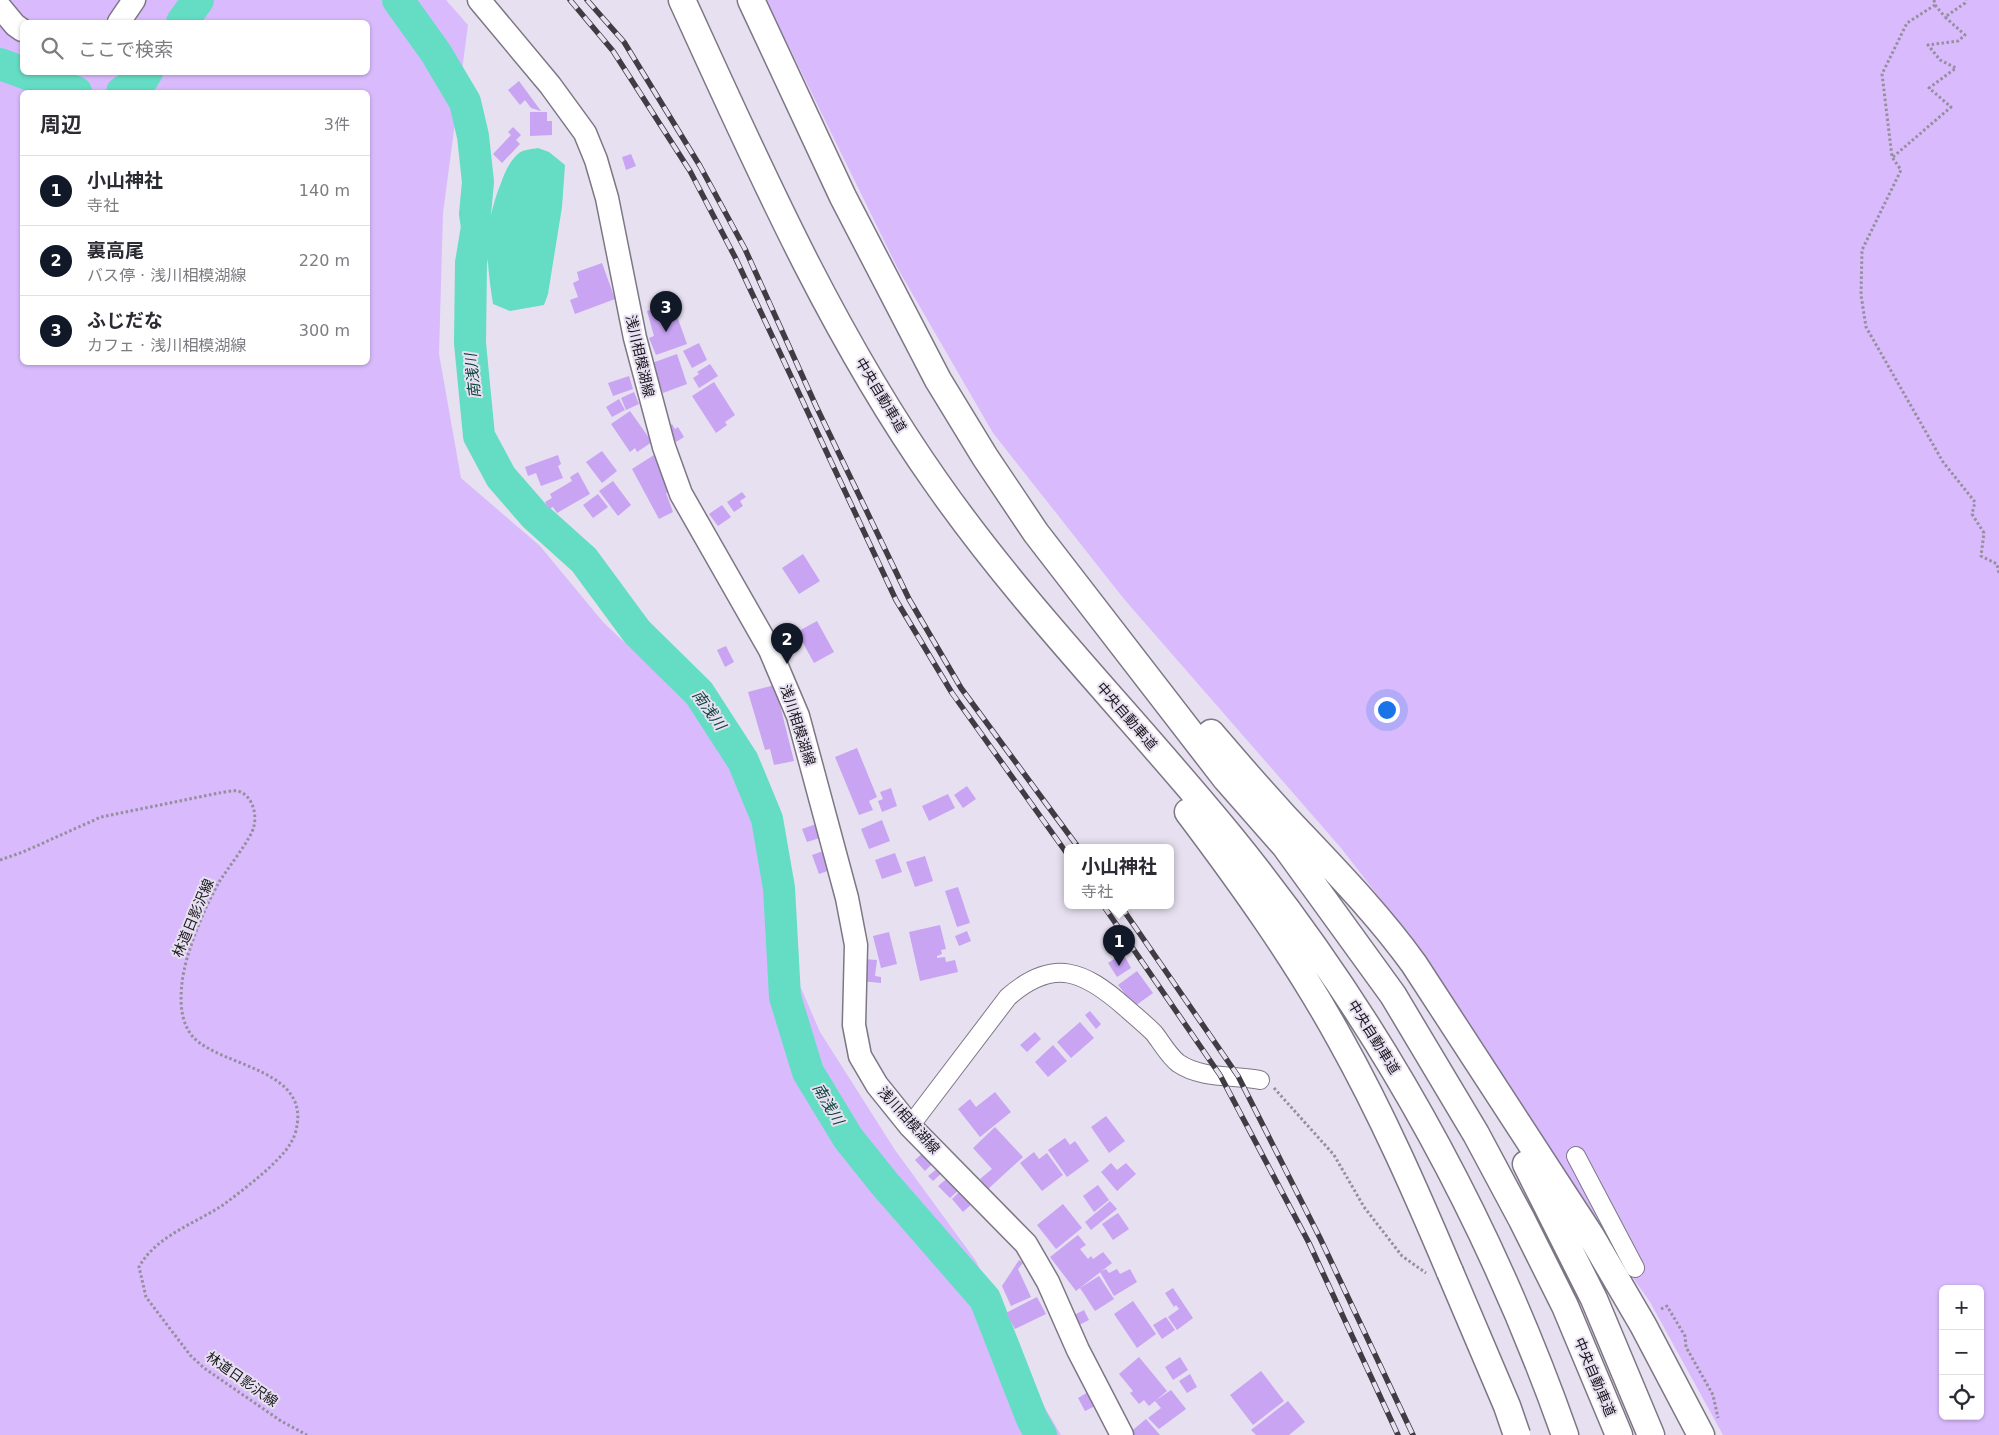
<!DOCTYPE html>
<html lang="ja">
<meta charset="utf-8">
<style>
body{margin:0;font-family:"DejaVu Sans","Noto Sans JP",sans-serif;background:#f2f2f3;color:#2b2b33}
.controls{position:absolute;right:15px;bottom:15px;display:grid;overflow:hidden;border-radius:8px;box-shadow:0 1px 4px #0004}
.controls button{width:45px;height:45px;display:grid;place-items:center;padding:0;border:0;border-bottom:1px solid #e1e1e2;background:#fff;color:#2b2b33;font:25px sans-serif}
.you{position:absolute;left:1386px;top:709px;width:18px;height:18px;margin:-12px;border:4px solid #fff;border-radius:50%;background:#1a73e8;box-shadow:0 0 0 8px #1a73e833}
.badge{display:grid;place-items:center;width:32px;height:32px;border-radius:50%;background:#111827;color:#fff;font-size:16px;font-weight:700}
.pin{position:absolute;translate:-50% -41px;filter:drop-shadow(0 1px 2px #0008)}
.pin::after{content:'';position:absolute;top:26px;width:18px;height:15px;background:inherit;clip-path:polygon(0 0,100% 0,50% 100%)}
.popup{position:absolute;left:1064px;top:844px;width:110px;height:65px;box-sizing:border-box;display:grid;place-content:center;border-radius:8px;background:#fff;filter:drop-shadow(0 1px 4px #0005);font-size:16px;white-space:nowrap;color:#7c7c81}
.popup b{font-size:19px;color:#2b2b33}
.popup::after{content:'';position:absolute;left:50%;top:100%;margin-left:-10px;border:10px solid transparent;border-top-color:#fff}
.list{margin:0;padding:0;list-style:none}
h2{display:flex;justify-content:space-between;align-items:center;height:65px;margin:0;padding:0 20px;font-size:21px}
h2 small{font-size:16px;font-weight:400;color:#7c7c81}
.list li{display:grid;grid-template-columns:32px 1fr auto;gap:15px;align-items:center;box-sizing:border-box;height:70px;padding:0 20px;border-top:1px solid #e1e1e2}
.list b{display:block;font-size:19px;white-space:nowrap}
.list p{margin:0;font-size:16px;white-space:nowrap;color:#7c7c81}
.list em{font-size:16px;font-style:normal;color:#7c7c81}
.icon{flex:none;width:28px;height:28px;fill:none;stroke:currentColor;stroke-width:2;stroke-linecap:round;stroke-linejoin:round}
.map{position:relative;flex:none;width:1999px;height:1435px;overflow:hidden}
.search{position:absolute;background:#fff;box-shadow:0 1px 4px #0004;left:20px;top:20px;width:350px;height:55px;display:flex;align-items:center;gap:12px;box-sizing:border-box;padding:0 18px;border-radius:8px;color:#7c7c81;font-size:19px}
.panel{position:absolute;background:#fff;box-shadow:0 1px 4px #0004;left:20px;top:90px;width:350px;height:275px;border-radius:8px}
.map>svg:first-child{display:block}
.green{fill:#d9bbfd;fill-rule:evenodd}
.water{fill:#64ddc4}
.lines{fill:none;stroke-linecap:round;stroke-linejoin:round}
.river{stroke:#64ddc4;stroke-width:32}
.building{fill:#c8a4f2}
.minor-casing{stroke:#7d7785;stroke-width:20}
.major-casing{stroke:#7d7785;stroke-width:25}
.highway-casing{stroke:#7d7785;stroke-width:29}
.path{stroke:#948f9b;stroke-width:3;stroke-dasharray:2.5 2.5;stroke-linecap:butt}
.minor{stroke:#fff;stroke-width:18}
.major{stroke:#fff;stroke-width:22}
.highway{stroke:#fff;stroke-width:26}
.rail-casing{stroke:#403c44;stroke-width:5.5}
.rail{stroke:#e7e0f0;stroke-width:4;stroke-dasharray:11;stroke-linecap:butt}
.highway-bridge-casing{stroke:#7d7785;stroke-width:29;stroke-linecap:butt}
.highway-bridge{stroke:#fff;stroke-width:26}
.labels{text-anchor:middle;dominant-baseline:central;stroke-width:4;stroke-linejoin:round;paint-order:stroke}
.street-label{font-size:14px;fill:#18151b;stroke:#e7e0f0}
.water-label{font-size:15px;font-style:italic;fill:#0d443b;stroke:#e7e0f0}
</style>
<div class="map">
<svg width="1999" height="1435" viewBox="0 0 1999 1435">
<rect width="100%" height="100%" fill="#e7e0f0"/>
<path class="green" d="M0,0h446l22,25 -25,188 -4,141 22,124 79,68 63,76 81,77 68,101 16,112 52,120 75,118 81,111 62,135 23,39h-1061zM22,22h346v50h-346zM22,92h346v270h-346z
M766,0h1233v1435h-276l-73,-133 -113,-160 -120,-196 -76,-98 -217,-249 -131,-166 -95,-164zM1943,1289h37v127h-37z"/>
<path class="water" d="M538,148l11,4 16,13 -3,42 -14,87 -4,11 -34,6 -17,-7c-7,-47 -10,-76 8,-121 3,-10 10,-24 18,-30 4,-3 13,-4 19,-5z"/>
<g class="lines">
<path class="river" d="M398,0l38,53 29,49 8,34 5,46 -3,32 2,13 -6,36 -1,80 9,93 22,41 33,38 50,45 53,72 62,61 44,68 24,58 12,69 6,109 23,75 40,66 36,45 101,116 47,120 9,16
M182,22l16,-22
M0,64l76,28
M122,92l20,-12 5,-8"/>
</g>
<path class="building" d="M519,81l22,30 -10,-3 -6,-8 -5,5 -12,-15z
M530,112h17v9h5v14l-22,1z
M513,127l8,8 -5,5 4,4 -18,19 -9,-9 18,-19 -3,-3z
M631,154l5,12 -10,4 -4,-13z
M602,263l13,36 -40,15 -5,-14 8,-3 -5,-14 6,-3 -2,-8z
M672,302l15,42 -31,11 -7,-17 5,-2 -7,-25z
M699,343l8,17 -15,8 -9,-17z
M677,354l10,30 -24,9 -11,-30z
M710,364l8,12 -19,12 -6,-10 6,-4 -2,-2z
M629,376l4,13 -20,7 -5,-13z
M714,382l21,33 -10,7 2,3 -11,8 -24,-37z
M634,392l5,12 -13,6 -5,-12z
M619,399l6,11 -13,7 -6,-10z
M630,411l22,31 -15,10 -2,-4 -5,4 -19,-28z
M672,424l3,5 3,-2 6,10 -8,5 -9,-15z
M602,451l15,20 -15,12 -16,-21z
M558,455l3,9 -3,2 5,12 -22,8 -5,-13 -8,3 -3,-9z
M654,455l14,26 3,10 -5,2 7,19 -14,7 -27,-50z
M578,472l12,22 -33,19 -4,-6 -4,2 -4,-7 7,-4 -2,-4 22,-13 -2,-4z
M613,481l18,24 -13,11 -19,-25z
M742,492l4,5 -6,4 3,5 -9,6 -7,-10z
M598,494l10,13 -15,11 -10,-13z
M722,505l9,12 -13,9 -9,-12z
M803,554l17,27 -21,13 -17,-26z
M817,621l17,31 -20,11 -17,-31z
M726,646l8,16 -9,5 -8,-17z
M775,685l19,76 -20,4 -4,-16 -5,1 -17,-58z
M857,748l20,49 -8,4 4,9 -14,5 -24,-58z
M967,786l9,13 -13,9 -9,-13z
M891,788l6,18 -15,6 -4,-11 5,-2 -3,-7z
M948,794l7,14 -26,13 -7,-15z
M882,820l8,21 -21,8 -8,-20z
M819,823l4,14 -16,5 -5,-13z
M826,850l7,19 -14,5 -7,-19z
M895,853l7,19 -20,7 -7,-19z
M925,856l8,25 -18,6 -9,-25z
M958,887l12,36 -13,4 -12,-36z
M940,925l6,24 -5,1 1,4 -5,2v2l8,-1 1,5 9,-2 3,12 -38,9 -11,-49z
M967,931l4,10 -12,5 -4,-10z
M889,932l8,32 -16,4 -8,-32z
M1123,953l8,15 -14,9 -9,-14z
M863,959l14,1 -2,16 6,1v6l-20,-2z
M1137,971l16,22 -18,13 -17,-21z
M1090,1011l11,13 -5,5 -11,-14z
M1080,1022l14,16 -23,20 -14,-16z
M1035,1032l6,7 -14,13 -7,-7z
M1053,1045l14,16 -19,16 -13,-15z
M995,1092l16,20 -31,25 -22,-28 12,-10 6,8z
M1106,1116l19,25 -16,12 -18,-26z
M995,1127l28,30 -35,32 -8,-10 12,-10 -19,-21z
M1065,1138l5,7 5,-4 14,20 -22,16 -19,-27z
M926,1150l10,10 -11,11 -10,-11z
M1034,1152l5,7 8,-6 16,22 -21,16 -22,-28z
M1111,1163l6,7 9,-7 10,11 -19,17 -16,-19z
M939,1167l4,5 -10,9 -5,-5z
M950,1176l11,12 -11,10 -12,-12z
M1098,1185l11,15 -15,12 -11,-16z
M962,1189l12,13 -11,10 -11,-13z
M1110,1201l7,8 -26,21 -6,-8z
M1063,1204l19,24 -26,21 -19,-24z
M1118,1213l11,16 -16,11 -11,-16z
M1078,1235l8,10 -6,4 8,10 3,-3 2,3 10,-7 9,11 -36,28 -26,-34z
M1019,1260l4,3 -5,6 13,28 -20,9 -9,-20z
M1106,1269l3,4 8,-4 3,5 10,-5 7,13 -23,14 -14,-24z
M1099,1276l15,23 -19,12 -15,-23z
M1173,1288l20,30 -16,12 -9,-13 11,-8 -3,-4 -2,2 -9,-14z
M1037,1297l9,17 -31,15 -9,-16z
M1133,1301l23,33 -19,14 -23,-34z
M1084,1310l5,10 -10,5 -5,-10z
M1166,1317l9,13 -13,9 -9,-14z
M1139,1357l28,34 -18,15 -5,-6 -5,4 -9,-11 3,-2 -14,-17z
M1180,1357l8,13 -15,10 -8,-13z
M1261,1371l23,30 -31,24 -23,-30z
M1190,1374l7,13 -10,6 -8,-12z
M1171,1390l15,19 -27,20 -11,-11 13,-10 -6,-7z
M1088,1392l7,14 -10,5 -7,-13z
M1288,1401l17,21 -16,13h-33l-5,-5z
M1146,1419l14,16h-31l-1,-1z"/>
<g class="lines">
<defs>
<path id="minor" d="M910,1126l98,-129c46,-40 76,-26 117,10 10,9 20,17 29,26 7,9 15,23 24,30 23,16 55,12 82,17
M1576,1156l59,112"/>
<path id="major" d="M479,0l71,85 35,48 11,27 11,38 28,140 29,109 17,47 89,156 28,66 49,182 9,47 -2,80 6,31 17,29 33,41 116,118 22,38 30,68 44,85
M0,7l15,18 7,5
M119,22l15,-22"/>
<path id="highway" d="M682,0c75,164 149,333 254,482 88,126 197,235 294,354 146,179 258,381 335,599
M751,0l92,197 95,183 47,77 51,76 190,246 59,67 108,149 83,139 46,86 43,86 54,129
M1211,733c24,28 48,56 73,83 45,48 91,94 130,148l177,272 52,89 58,110
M1188,812c55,73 108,147 152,227 42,75 77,155 110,233
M1526,1164l68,135 57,136"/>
</defs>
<use href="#minor" class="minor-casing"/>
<use href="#major" class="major-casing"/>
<use href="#highway" class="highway-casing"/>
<path class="path" d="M1934,0l1,5 -28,18 -25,51 10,83 9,13 -39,80 -1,45 5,32 77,135 32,40 -3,12 12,19 -3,23 16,8 2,10
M1935,5l10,12
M1893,157l58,-50 -22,-19 27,-20 -16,-8 -12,-15 30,-4 7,-6 -20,-18 20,-14 1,-3
M0,860l23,-8 78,-35 118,-24c6,-1 14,-3 19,-2 14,4 19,22 16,35 -2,12 -28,44 -36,58 -14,25 -33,70 -36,99 -2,17 -2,39 11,54 29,31 122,31 102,97 -5,14 -15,23 -25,33 -14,13 -31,26 -47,38 -29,19 -67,31 -84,62l7,30 44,58 14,13 77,53 26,14
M1274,1088l60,67 30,52 38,49 24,17
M1661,1309l6,-3 18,30 1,11 27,48 5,23"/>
<use href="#minor" class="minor"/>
<use href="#major" class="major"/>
<use href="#highway" class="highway"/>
<defs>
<path id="rail" d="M570,0l43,51 77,120 45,86 161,343 56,93 116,162
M587,0l37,42 76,124 45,83 71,157 93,193 52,89 117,159
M1103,905l117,170 89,168 89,192
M1120,905l118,171 82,162 93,197"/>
</defs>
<use href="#rail" class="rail-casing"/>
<use href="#rail" class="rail"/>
<defs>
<path id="highway-bridge" d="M1450,1272l57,134 10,29"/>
</defs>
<use href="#highway-bridge" class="highway-bridge-casing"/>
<use href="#highway-bridge" class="highway-bridge"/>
</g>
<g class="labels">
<g class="street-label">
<text transform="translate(640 356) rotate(77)">浅川相模湖線</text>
<text transform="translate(881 395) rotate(59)">中央自動車道</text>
<text transform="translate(1127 716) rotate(49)">中央自動車道</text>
<text transform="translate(798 725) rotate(72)">浅川相模湖線</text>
<text transform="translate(193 918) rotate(-67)">林道日影沢線</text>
<text transform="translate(1374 1037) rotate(58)">中央自動車道</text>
<text transform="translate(909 1120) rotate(48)">浅川相模湖線</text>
<text transform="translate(1595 1377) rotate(67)">中央自動車道</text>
<text transform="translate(242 1379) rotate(35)">林道日影沢線</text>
</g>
<g class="water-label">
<text transform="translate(473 376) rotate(-96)">南浅川</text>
<text transform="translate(709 710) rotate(54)">南浅川</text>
<text transform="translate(828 1104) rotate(59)">南浅川</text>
</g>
</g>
</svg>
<div class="controls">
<button>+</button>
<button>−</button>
<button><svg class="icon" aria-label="locate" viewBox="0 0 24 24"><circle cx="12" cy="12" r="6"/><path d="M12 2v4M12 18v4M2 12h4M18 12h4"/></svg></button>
</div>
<div class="you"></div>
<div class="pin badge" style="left:1119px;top:966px">1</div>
<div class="popup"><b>小山神社</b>寺社</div>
<div class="pin badge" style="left:787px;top:664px">2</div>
<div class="pin badge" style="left:666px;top:332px">3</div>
<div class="search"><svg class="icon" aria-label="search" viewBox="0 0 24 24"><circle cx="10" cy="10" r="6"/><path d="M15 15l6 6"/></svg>ここで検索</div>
<section class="panel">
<h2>周辺<small>3件</small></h2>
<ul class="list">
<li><span class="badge">1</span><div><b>小山神社</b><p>寺社</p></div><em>140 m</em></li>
<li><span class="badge">2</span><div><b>裏高尾</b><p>バス停 · 浅川相模湖線</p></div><em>220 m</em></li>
<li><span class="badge">3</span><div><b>ふじだな</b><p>カフェ · 浅川相模湖線</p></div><em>300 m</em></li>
</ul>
</section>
</div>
